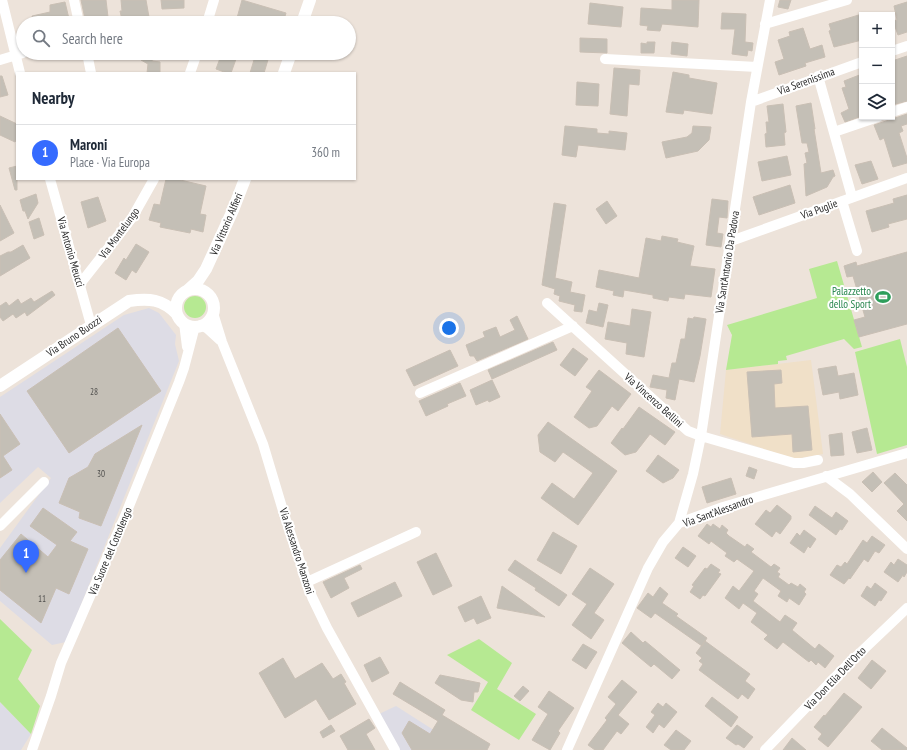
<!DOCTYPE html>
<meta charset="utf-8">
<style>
body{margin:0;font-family:"PT Sans Narrow",sans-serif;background:#f6f6f7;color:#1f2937}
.controls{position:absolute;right:12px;top:12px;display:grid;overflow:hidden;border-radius:0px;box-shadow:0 1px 3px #0004}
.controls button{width:36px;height:36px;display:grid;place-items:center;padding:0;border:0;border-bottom:1px solid #e0e1e3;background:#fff;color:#1f2937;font:20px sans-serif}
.you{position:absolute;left:449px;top:328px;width:14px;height:14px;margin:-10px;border:3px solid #fff;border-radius:50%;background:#1a73e8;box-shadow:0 0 0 6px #1a73e833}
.badge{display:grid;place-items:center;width:26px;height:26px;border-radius:50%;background:#356bff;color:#fff;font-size:13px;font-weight:700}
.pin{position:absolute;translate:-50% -33px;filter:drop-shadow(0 1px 2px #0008)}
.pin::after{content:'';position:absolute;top:21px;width:14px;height:12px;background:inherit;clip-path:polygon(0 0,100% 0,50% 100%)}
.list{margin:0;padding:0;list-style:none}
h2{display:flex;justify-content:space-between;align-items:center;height:52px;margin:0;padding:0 16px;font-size:17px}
h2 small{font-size:13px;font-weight:400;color:#747a83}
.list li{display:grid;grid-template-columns:26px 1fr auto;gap:12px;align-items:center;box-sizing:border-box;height:56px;padding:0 16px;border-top:1px solid #e0e1e3}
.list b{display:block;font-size:15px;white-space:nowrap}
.list p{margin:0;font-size:13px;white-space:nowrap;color:#747a83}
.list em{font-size:13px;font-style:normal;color:#747a83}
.icon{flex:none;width:22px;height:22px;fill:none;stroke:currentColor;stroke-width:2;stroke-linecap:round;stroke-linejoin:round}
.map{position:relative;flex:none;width:907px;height:750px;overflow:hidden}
.search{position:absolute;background:#fff;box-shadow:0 1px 3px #0004;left:16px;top:16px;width:340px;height:44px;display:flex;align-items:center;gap:10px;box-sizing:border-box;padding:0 14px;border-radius:22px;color:#747a83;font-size:15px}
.panel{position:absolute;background:#fff;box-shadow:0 1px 3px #0004;left:16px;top:72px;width:340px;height:108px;border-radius:0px}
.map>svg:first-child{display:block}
.industrial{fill:#dddce5}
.education{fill:#f0e0c8}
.green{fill:#b6e992}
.building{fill:#c4bfb6;stroke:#c9bfb4}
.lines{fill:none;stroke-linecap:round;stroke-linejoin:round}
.minor{stroke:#fff;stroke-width:10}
.tertiary{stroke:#fff;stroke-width:12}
.labels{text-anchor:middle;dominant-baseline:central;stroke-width:4;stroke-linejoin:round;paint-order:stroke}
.number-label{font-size:9px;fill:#504f4d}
.street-label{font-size:11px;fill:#2a2a2a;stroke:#fff}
.leisure-label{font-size:11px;fill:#27864d;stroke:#fff;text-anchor:end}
</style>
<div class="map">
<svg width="907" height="750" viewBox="0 0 907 750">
<rect width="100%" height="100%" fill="#ede3da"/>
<path class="industrial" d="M149,308l10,5 17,22 -1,9 4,17 -113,281 -14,3 -52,-44v-53l51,-70 -13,-11 -38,36v-106l124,-82z
M0,702l31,32 -10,16h-21z
M396,706l69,44h-66l-20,-36z"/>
<path class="education" d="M811,360l12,94 -29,5 -74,-25 6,-64z"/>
<path class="green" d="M837,261l25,86 -8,2 -10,-10 -58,17 1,4 -9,1v3l-52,6 6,-35 -5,-10 90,-27 -8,-29z
M184 307a11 11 0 1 1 22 0a11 11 0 1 1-22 0Z
M900,339l7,28v78l-30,9 -22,-102z
M0,619l32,31 -14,29 22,27 -9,28 -31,-32z
M479,639l33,24 -15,26 39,25 -17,26 -48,-30 17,-28 -41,-27z"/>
<path class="building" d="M81,0h25l2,17 -23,2z
M121,0h25l3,17 -27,3 -2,-9h2z
M161,0h23v8l-22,1z
M242,0l44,13 -3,10h-24l-22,-5z
M672,0h27l-1,27 -36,-3 -2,7 -13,-1 1,-4 -8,-1 1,-17 31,2z
M780,0h11l-3,9 -10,-2z
M65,2l5,21h-36l-2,-7 18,-4v-7z
M907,2v30l-9,3 -5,-14 4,-1 -3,-14z
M590,3l33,4 -2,20 -33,-3z
M722,13l24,1 -1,28 8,1 -1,8 -4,-1 -1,6 -15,-2 3,-25h-14z
M862,14v26l-28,7 -5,-16 2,-1 -2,-6z
M803,28l7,21 12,-4 3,12 -20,6 1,3 -27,9 -4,-13 9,-3 -6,-19 12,-4 -1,-4z
M580,38l27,1v14l-27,-1z
M647,42h8l-1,11h-13v-10l6,1z
M672,42l16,2 -1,12 -16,-2z
M141,53h12l-1,8 8,1v11h-13l1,-9 -7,-4z
M222,53l14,6 -5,14h-4l-11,-4z
M252,53h18l-6,20h-14l4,-13 -4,-1z
M907,56v45l-15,4v-44z
M614,68l26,2 -1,15 -10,-1 -2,32 -17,-2z
M673,72l16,3v3l28,5 -5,31 -28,-4 -1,4 -17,-2z
M862,74v42l-17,6 -4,-9 8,-4 -7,-21 4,-1 -2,-6z
M0,76h2l6,19 -8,2z
M577,82l22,2 -1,22 -22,-1z
M811,103l4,26h-1l7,44 12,-3 2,6 -2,1 -6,10 -21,9 -2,-32 3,-1 -2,-10 4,-1 -2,-9h-5l-6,-37z
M783,104l3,28 -2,1 1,12 -19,2 -1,-13 2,-1 -1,-11h3l-2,-16z
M907,114v10l-6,2 2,5 -4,2 8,25v5l-14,4 -9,-29 -4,2 -6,-15z
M0,116l17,8v14l-2,4 -15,-7z
M565,126l32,3v4l12,1v-3l18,2 -2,17 -47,-5 -2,12 -14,-2z
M693,126l18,1 -2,13 -11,11 -32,7 -4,-16 25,-5 5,-4z
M787,156l4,19 -29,6 -4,-19z
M871,161l7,18 -16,5 -7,-19z
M17,166v24h-2l-6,-22z
M166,179h10l30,7 -6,28 6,1 -3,17 -12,-3 -1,4 -30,-6 1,-4 -12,-3 5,-16 6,1z
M790,185l5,18 -36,12 -6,-18z
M36,194l2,9 -10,16 -3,-8h-2l-3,-11z
M907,195v24l-19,5 1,3 -17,5 -6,-21 28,-8 -1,-4z
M98,197l8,24 -18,7 -7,-26z
M712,199l16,2 -1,17 -8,-1 -2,16 6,1 -2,13 -15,-2z
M607,201l10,15 -11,8 -10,-15z
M554,203l12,2 -11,73 17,4 -2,10 15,3 -3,17 -8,-1 1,-6 -16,-4 1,-5 -6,-2 1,-5 -13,-4z
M0,205l14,28 -14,8z
M39,218l5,17 -10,4 -5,-17z
M662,236l16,3 -1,3 17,4 -4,20 25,3 -4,28 -26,-3 -1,5 -15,-2 -1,4 -15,-3v-3l-29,-5 -1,7 -10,-2 1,-4 -18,-4 3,-17 40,8 7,-40 15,3z
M136,244l13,8 -13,21 -4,-3 -6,10 -11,-7 9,-15 2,2z
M23,245l7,13 -30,18v-20l8,-4h3z
M907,252v72l-48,13 -5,-17 11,-3 -12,-41 -6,1 -3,-11 12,-4 1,4z
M52,291l3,4 -28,21 -2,-4 -9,6 -3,-4 -10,7 -3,-4v-11l6,-4 3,4 9,-7 3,5 10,-6 3,4z
M599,303l9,2 -5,22 -17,-4 3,-13 8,2z
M632,309l19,3 -7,45 -18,-3 1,-11 -22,-4 3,-17 22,4z
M517,316l11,23 -51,22 -3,-5h-4l-4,-11 19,-8 -2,-5 13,-5 4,10 15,-7 -5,-10z
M694,317l12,2 -6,37 -6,26 -15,-3 -4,21 -9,-2 1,-8 -17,-3 3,-12 16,3 3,-15h4l5,-24h4l3,-21 5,1z
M118,328l43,63 -92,62 -42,-62z
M553,342l4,8 -65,29 -4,-9z
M573,348l15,11 -13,17 -15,-11z
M450,350l8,16 -44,20 -8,-16z
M836,366l2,10 16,-3 4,22 -18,4 -1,-7 -16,3 -5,-26z
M599,370l32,24 -13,17 -6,-5 -15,20 -8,2 -15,-11 18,-26 -6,-4z
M781,370l1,13 -8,1 1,24 33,-2 4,44 -19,2 -1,-18 -40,3 -5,-65z
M492,380l8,17 -11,5 -1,-2 -12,5 -6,-15z
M460,383l6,13 -19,8 1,2 -22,10 -7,-15z
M639,407l36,25 -10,13 -15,-11 -14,18 -11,3 -14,-12 11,-15 1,1z
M0,414l20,30 -17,12 9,14 -12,8z
M548,422l69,49 -39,54 -37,-27 11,-15 22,16 19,-26 -30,-21 -8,10 -15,-10 -2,-17z
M142,425l-41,101 -22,-8 1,-6 -21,-9 10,-25 19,-11 7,-13z
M867,428l5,22 -15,3 -5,-21z
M842,433l2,22 -13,1 -2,-21z
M658,455l21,15 -6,8 -10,5 -17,-12z
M749,467l8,3 -3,9 -8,-3z
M873,472l9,10 -10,10 -10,-10z
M895,473l12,12v36l-10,-10 7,-7 -20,-21z
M731,478l5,16 -29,9 -5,-16z
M777,505l14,11v3l-11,15 -4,-3 -4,6 -17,-13 11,-14 4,3z
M815,506l17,12 4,-6 12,9 -6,9 -2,-1 -4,6 -27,-20z
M43,508l34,24 -7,9 18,8 -19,45 -13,-6 -15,35 -41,-33v-30l21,-26 27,23 9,-12 -27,-19z
M707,524l4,3 2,-3 7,5 2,-4 6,5 -2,3 3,3 16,11 2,-3 7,5 -3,3 20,15 3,-3 6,4 -3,4 3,2 -2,3 11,8 2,-2 7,4 2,-3 6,5 -2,3 2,2 -7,11 -10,-7 -2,4 -9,-6 3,-5 -18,-13 -9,13 4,3 -5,7 27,21 5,-7 12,8 -5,7 23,19 4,-5 15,12 -9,12 -7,-6 -2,3 -5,-5 -2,2 -26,-20 -6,7 -13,-10 4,-4 -17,-13 6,-9 -14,-10 -4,6 -14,-11 8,-12 6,5 15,-20 -17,-12 -3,3 -9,-6 2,-3 -16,-12 -2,3 -11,-8z
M804,530l12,9 -6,9 -2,-2 -4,7 -14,-10 7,-10 3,3z
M553,532l24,14 -16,28 -24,-14z
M872,536l13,9 -6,8 -4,-2 -7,11 -4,-3 -14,20 -1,-1 -5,6 -14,-9 7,-10 4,2 4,-5 2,2 16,-24 4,3z
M683,547l13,9 -8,11 -13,-9z
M436,553l16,33 -19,9 -16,-33z
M898,559l9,6v7l-3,5 -1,-2 -5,7 -14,-10 7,-10 3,3z
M515,560l52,35 -8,11 -24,-16 1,-2 -28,-18z
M711,564l9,6 -2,3 3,1 -16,22 -2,-1 -3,4 -10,-7 4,-6 -2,-1 13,-17 2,1z
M360,565l2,4 -18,9 5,10 -18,10 -8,-16z
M590,568l24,16 -20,29 10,7 -13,19 -19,-14 15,-21 -15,-10z
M395,582l7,14 -44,21 -7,-14z
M875,583l12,9 -6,9 -2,-1 -4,6 -14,-10 6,-10 4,3z
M502,586l43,31 -48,-9z
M660,587l8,7 -6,9 16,11 -2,2 31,22 -5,8 -47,-33 -4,5 -14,-10 11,-15 5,4z
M481,596l10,22 -14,6 -3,-6 -9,4 -7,-15z
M631,632l12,11 2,-2 35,29 -8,9 -18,-15 -3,3 -29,-24z
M705,641l45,33 -5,7 10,8 -7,10 -6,-5 -4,5 -39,-29 4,-6 -4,-3 3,-3 -6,-5z
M583,644l14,8 -11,17 -14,-9z
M380,657l9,16 -17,9 -8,-17z
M283,658l12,21 27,-16 11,16 8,-5 5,8 -2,1 12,21 -27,16 -13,-21 -31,19 -26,-45z
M872,660l14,11 -15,18 -13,-11z
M440,675l40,8 -2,9h-4l-1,10 -12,-2 -26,-17z
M622,680l15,12 -19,23 11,9 -8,10 -4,-3 -14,19h-8l-7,-5 19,-25 -2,-2 11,-14 -8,-7z
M400,682l45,28 -3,5 48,29 -3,6h-75l-10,-17 7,-12 21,13 8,-13 -45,-27z
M523,686l6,5 -9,10 -6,-5z
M549,691l25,17 -16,23 2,2 -10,17 -18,-10 16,-26 -10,-7z
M844,693l18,14 -34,40 -10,-8 4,-5 -8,-7 10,-12 1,1z
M712,697l26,20 -7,10 -26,-21z
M658,703l5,4 3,-4 11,9 -13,16 -5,-4 -6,9 -7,-6 9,-12 -4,-3z
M369,719l6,9 -9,6 9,16h-27l-8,-14z
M331,725l4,6 -12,7 -3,-6z
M737,725l16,12 -9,11 -6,-4 -2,1 -10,-7z
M882,728l25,20v2h-25l-11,-9z
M676,730l15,11 -7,9h-13l-7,-5z
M792,738l14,12h-23z"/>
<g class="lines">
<path class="minor" d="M2,0l18,73
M74,0l5,23
M207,23l7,-23
M765,24l82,-24
M892,51l15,-5
M87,53l4,20
M605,59l152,8
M0,60l23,-7
M190,73l7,-20
M818,76l34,121
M751,102l111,-40
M892,112l15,-5
M834,132l44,-15
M50,179l41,146
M842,201l15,50
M731,241l176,-63
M80,284l52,-66 22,-39
M547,303l141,128 13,5 93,27h9l15,-3
M213,313l9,29 41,102 21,70 28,83 15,31 68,122
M184,323l3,24
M201,325l7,4 12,11
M420,393l153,-67
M826,476l24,18 57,55
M679,523l14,-49 8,-38 50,-334 19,-102
M0,526l44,-44
M307,582l109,-50
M32,750l19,-54 10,-33 64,-147 54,-134 5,-14 11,-42
M567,750l81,-182 15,-26 16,-19 44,-16 184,-54
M765,750l77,-80 65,-62"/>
<path class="tertiary" d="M302,23l8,-23
M284,73l7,-20
M176 308a19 19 0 1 1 38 0a19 19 0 1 1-38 0Z
M188,290l10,-9 8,-12 27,-59 12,-31
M0,386l129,-85c20,-3 33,-2 48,13"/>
</g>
<defs>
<symbol id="stadium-bare" viewBox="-9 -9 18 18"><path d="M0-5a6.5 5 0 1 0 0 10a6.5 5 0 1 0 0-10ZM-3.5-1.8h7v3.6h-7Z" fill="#2e9e5b" stroke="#fff" stroke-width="2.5" paint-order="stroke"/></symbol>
</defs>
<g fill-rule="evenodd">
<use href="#stadium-bare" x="872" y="286" width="22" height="22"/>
</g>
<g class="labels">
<g class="number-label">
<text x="94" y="391">28</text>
<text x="101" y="473">30</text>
<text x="42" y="598">11</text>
</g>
<g class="street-label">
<text transform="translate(806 81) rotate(-20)">Via Serenissima</text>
<text transform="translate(819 209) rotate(-20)">Via Puglie</text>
<text transform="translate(226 224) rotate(-67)">Via Vittorio Alfieri</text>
<text transform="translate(119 233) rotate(-54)">Via Montelungo</text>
<text transform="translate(71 252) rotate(74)">Via Antonio Meucci</text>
<text transform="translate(727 262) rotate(-81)">Via Sant'Antonio Da Padova</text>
<text transform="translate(74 336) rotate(-34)">Via Bruno Buozzi</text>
<text transform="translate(654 400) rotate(42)">Via Vincenzo Bellini</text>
<text transform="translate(718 511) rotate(-20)">Via Sant'Alessandro</text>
<text transform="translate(110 551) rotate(-67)">Via Suore del Cottolengo</text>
<text transform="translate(297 551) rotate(72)">Via Alessandro Manzoni</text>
<text transform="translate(835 678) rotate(-46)">Via Don Elia Dell'Orto</text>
</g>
<g class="leisure-label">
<text x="871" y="291">Palazzetto<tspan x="871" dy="13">dello Sport</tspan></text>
</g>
</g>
</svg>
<div class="controls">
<button>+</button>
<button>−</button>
<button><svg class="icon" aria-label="layers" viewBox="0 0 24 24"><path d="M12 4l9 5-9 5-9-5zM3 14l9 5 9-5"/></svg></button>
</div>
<div class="you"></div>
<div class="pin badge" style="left:26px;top:573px">1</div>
<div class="search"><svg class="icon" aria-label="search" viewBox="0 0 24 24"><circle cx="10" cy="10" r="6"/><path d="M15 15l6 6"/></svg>Search here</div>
<section class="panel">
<h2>Nearby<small></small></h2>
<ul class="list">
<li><span class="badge">1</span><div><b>Maroni</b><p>Place · Via Europa</p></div><em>360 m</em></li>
</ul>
</section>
</div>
